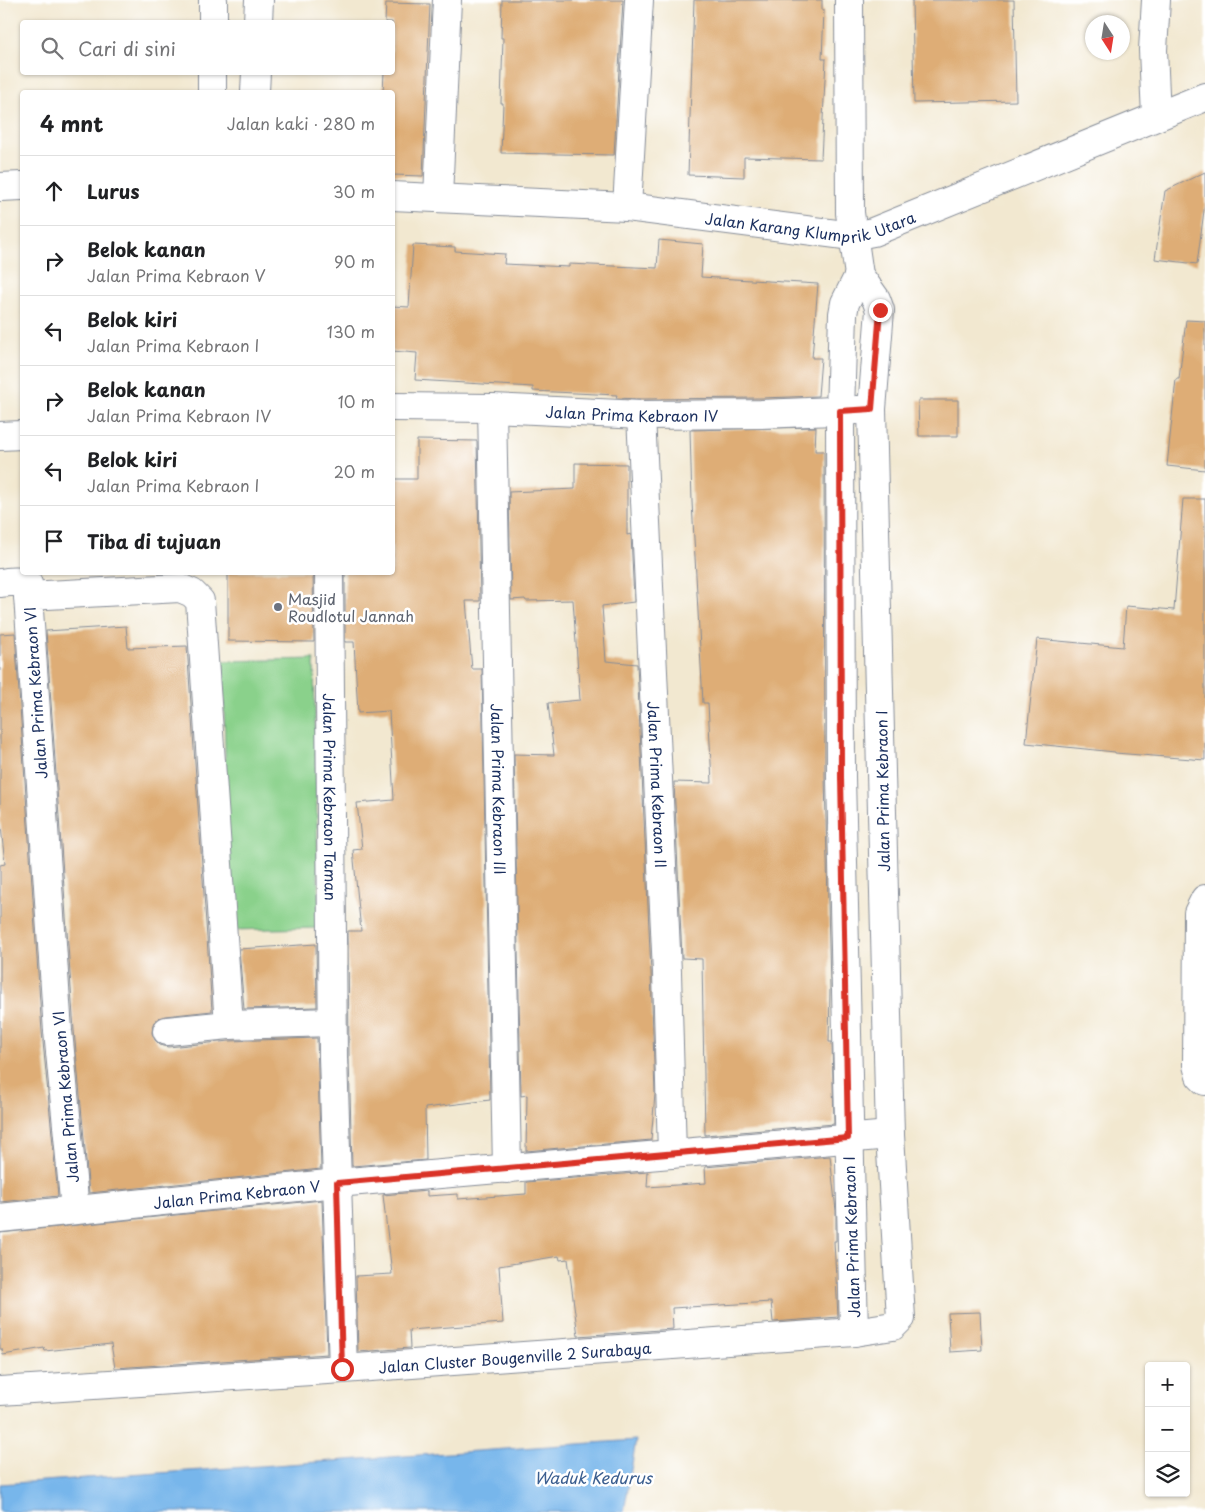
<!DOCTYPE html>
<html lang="id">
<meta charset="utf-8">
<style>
body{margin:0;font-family:"Playpen Sans",sans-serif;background:#f6f6f6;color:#202124}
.controls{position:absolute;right:15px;bottom:15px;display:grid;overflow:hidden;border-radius:5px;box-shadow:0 1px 4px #0004}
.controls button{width:45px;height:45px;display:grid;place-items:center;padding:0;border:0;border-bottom:1px solid #e0e0e0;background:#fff;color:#202124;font:25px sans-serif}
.compass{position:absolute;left:1085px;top:15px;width:45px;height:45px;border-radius:50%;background:#fff;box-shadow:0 1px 4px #0004;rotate:168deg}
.stop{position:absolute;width:15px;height:15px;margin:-11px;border:4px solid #d93025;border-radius:50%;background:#fff}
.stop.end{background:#d93025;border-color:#fff;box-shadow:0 1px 5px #0008}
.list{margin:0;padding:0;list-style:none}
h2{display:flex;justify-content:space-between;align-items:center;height:65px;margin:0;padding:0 20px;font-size:21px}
h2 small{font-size:16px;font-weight:400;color:#757577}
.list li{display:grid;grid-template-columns:32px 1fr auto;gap:15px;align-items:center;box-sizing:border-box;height:70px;padding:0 20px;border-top:1px solid #e0e0e0}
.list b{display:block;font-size:19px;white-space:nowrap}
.list p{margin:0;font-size:16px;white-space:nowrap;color:#757577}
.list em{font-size:16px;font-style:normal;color:#757577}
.icon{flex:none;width:28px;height:28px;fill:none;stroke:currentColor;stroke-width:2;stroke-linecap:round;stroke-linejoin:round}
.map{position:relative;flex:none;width:1205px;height:1512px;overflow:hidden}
.search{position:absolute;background:#fff;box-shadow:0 1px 4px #0004;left:20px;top:20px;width:375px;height:55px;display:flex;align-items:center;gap:12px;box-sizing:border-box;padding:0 18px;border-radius:5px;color:#757577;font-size:19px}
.panel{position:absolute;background:#fff;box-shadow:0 1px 4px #0004;left:20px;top:90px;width:375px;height:485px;border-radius:5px}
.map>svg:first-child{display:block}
.green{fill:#8ad18b;stroke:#528074}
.water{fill:#77b6eb;stroke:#4972a4}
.building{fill:#dead76}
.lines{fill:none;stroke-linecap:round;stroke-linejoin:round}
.minor-casing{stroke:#868c97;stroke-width:30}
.minor{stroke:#fff;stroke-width:28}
.route{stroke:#d93025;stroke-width:6}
.worship-dot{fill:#6b7280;stroke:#fff;stroke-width:2}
.labels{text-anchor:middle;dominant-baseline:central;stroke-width:5;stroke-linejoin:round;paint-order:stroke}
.street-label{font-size:15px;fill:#1b2f5e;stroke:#fff}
.worship-label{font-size:15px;fill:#5b616d;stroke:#fff;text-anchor:start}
.water-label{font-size:16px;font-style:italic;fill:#3b5e8f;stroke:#fff}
</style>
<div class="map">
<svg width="1205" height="1512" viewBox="0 0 1205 1512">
<rect width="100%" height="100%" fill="#fff"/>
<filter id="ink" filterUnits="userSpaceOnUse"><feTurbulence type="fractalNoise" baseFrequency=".02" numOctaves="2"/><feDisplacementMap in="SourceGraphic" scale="10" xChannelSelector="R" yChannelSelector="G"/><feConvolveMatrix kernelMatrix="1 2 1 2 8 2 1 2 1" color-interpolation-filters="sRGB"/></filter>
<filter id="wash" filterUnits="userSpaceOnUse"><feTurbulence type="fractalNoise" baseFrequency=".0096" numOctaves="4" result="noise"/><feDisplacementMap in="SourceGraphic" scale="20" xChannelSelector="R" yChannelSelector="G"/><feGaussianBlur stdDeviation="1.12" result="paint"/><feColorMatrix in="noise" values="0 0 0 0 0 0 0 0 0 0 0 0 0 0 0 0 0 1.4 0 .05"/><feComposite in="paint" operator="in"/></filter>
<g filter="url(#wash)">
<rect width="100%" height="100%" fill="#f2e8d0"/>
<path class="green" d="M314,659l5,269 -90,2 -6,-269z"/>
<path class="water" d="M636,1440l-12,72h-624v-28z"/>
<g id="blocks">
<path class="building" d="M502,0h121l-9,155 -113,-2 2,-50h-2l2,-65h-2z
M694,0h128v10h2l-2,49h4l-5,100 -77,-2v20l-56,-2z
M912,0h102l2,101 -102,2z
M386,3l44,1 -7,172 -31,-1v-83h-9l1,-20h8v-50h-7z
M1205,172v31l-8,61 -42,-5 10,-68z
M659,240l44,4 -2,33 117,7 -6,74h9l-3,38 -57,2 -120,1 -25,-1 1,-3 -84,-4v-4l-118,-7 2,-27 -25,-2v-45l17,1 4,-62 42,2v4l50,3 -1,10 65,3v-3l88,4z
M1186,320l19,1v149l-38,-4 9,-87h3z
M918,400h40v36h-39z
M816,427l-1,24h9l1,326 5,211 -1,54h3l2,82 -129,11 -3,-176 -20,-1 -8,-176 38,1 -4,-80h-5l-11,-201 -2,-72z
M417,440l60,1 3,160h-14l6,68h10l8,431 -65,8 1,52 -74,6 -3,-109 -1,-126h13l-8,-81 9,-1 -5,-46 37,-3 -5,-89 -31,2 -4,-71h-9v-70h47v-93h25z
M575,463l52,1v71l4,-1 3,68 -32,4 4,55 31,3 14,309 4,121 -4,46 -125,11 1,-56 -6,1 -7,-342 40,1 -6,-52 32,-3 -7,-100 -47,1 -1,-2 -14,1 -2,-108 66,-3z
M1183,499h22v261l-90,-7v-1l-89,-9 11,-104 86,8 3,-41 48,4z
M228,572h85l1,70 -86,-1z
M126,626l2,22 59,-2 25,365 -47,5 -7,2 -5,6 -1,9 3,7 5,5 8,2 62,-6 87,-3 4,131 -232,24 -15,-163 -28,-399z
M15,633l27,399 16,164 -58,6v-337l5,-1 -5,-46v-184z
M316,944l1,63 -73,2 -5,-60z
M830,1156l6,55v30h-2l4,76 -65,5 -2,-20 -99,6 1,21 -95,7 -10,-77 -8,1 -1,-4 -60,10 4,57 -94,7 1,18 -52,4 -2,-76 36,-2 -9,-79 44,-4v5l31,-2v5l68,-5v-12l122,-10 -1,15 59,-4 -1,-16z
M322,1200l5,154 -212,14 -4,-24 -66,7 -1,-3 -41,7 -1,-6h-2v-116z
M980,1312l2,38 -32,2 -2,-39z"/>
</g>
</g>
<g filter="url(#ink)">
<use href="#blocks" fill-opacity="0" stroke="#868c97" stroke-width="1"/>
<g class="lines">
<defs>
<g id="minor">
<path d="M213,22v-22"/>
<path d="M258,22l1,-22"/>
<path d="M212,92v-20"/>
<path d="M255,92l1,-20"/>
<path d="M1156,116l-3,-66 3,-50"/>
<path d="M0,187l22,-1"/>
<path id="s1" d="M392,196l235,11 225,29 21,-4 332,-135"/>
<path d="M438,197l9,-197"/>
<path d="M627,207l12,-207"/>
<path id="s2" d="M392,407l100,1 149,7 120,-1 97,-4"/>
<path id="s3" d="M492,408l15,761"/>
<path id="s4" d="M641,415l26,557 5,182"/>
<path d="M0,436l22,-1"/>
<path id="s5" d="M329,572l4,485 10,312"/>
<path d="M0,583c9,-1 19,-3 28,1v12"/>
<path d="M1205,899l-7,14 -1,152 3,11 5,5"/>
<path d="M167,1031l62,-6 103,-3"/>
<path d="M75,1210l-17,-179 -30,-435 152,-8 12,5 8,8 29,424"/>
<path id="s6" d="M0,1218l337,-35 553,-48"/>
<path d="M854,1332l-13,-555 -1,-366 3,-97 2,-11 14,-28"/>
<path id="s7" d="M0,1391l343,-22 511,-37 39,-6 8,-8 -11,-183 -18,-726 8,-99 -4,-11 -17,-24 -9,-62 -1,-213"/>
</g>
</defs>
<use href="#minor" class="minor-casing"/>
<use href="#minor" class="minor"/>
</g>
</g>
<g class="lines" filter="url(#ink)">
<path class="route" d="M342,1369l-5,-186 511,-45 -7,-361 -1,-366 32,-2 8,-99"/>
</g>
<circle class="worship-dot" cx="278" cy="607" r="5"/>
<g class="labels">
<g class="street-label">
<text stroke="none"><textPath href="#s1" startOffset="421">Jalan Karang Klumprik Utara</textPath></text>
<text stroke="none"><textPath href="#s2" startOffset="240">Jalan Prima Kebraon IV</textPath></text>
<text transform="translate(35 693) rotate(-94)">Jalan Prima Kebraon VI</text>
<text stroke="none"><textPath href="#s4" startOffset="370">Jalan Prima Kebraon II</textPath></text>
<text stroke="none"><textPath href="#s3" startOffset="381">Jalan Prima Kebraon III</textPath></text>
<text transform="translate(882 791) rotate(-91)">Jalan Prima Kebraon I</text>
<text stroke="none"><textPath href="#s5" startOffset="225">Jalan Prima Kebraon Taman</textPath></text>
<text transform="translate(65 1097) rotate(-95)">Jalan Prima Kebraon VI</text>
<text stroke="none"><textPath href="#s6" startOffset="238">Jalan Prima Kebraon V</textPath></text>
<text transform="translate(851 1237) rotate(-92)">Jalan Prima Kebraon I</text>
<text stroke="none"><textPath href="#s7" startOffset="516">Jalan Cluster Bougenville 2 Surabaya</textPath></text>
</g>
<g class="worship-label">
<text x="288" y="598">Masjid<tspan x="288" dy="17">Roudlotul Jannah</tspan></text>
</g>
<g class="water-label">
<text x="593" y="1477">Waduk Kedurus</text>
</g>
</g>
</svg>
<div class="controls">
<button>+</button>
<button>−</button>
<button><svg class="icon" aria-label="layers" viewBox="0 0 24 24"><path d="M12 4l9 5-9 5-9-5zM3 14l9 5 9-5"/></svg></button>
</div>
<svg class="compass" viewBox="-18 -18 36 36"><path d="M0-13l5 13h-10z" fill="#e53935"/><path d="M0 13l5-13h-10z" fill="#757577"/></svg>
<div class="stop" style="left:342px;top:1369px"></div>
<div class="stop end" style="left:880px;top:310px"></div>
<div class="search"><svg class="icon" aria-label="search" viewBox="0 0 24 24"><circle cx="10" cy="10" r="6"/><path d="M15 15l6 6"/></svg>Cari di sini</div>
<section class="panel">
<h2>4 mnt<small>Jalan kaki · 280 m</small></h2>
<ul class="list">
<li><svg class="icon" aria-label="ahead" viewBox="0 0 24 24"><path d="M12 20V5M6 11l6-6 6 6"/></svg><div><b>Lurus</b></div><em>30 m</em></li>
<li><svg class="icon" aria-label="right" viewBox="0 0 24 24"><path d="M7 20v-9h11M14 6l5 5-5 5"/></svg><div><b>Belok kanan</b><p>Jalan Prima Kebraon V</p></div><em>90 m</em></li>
<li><svg class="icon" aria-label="left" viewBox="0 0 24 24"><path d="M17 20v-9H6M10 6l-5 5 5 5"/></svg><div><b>Belok kiri</b><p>Jalan Prima Kebraon I</p></div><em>130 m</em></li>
<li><svg class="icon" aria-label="right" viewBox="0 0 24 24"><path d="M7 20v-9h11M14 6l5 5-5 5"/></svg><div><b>Belok kanan</b><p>Jalan Prima Kebraon IV</p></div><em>10 m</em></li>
<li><svg class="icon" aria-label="left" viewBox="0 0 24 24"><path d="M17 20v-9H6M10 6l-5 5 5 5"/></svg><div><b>Belok kiri</b><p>Jalan Prima Kebraon I</p></div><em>20 m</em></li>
<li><svg class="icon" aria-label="arrive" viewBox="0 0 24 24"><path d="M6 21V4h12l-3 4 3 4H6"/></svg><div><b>Tiba di tujuan</b></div></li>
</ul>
</section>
</div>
